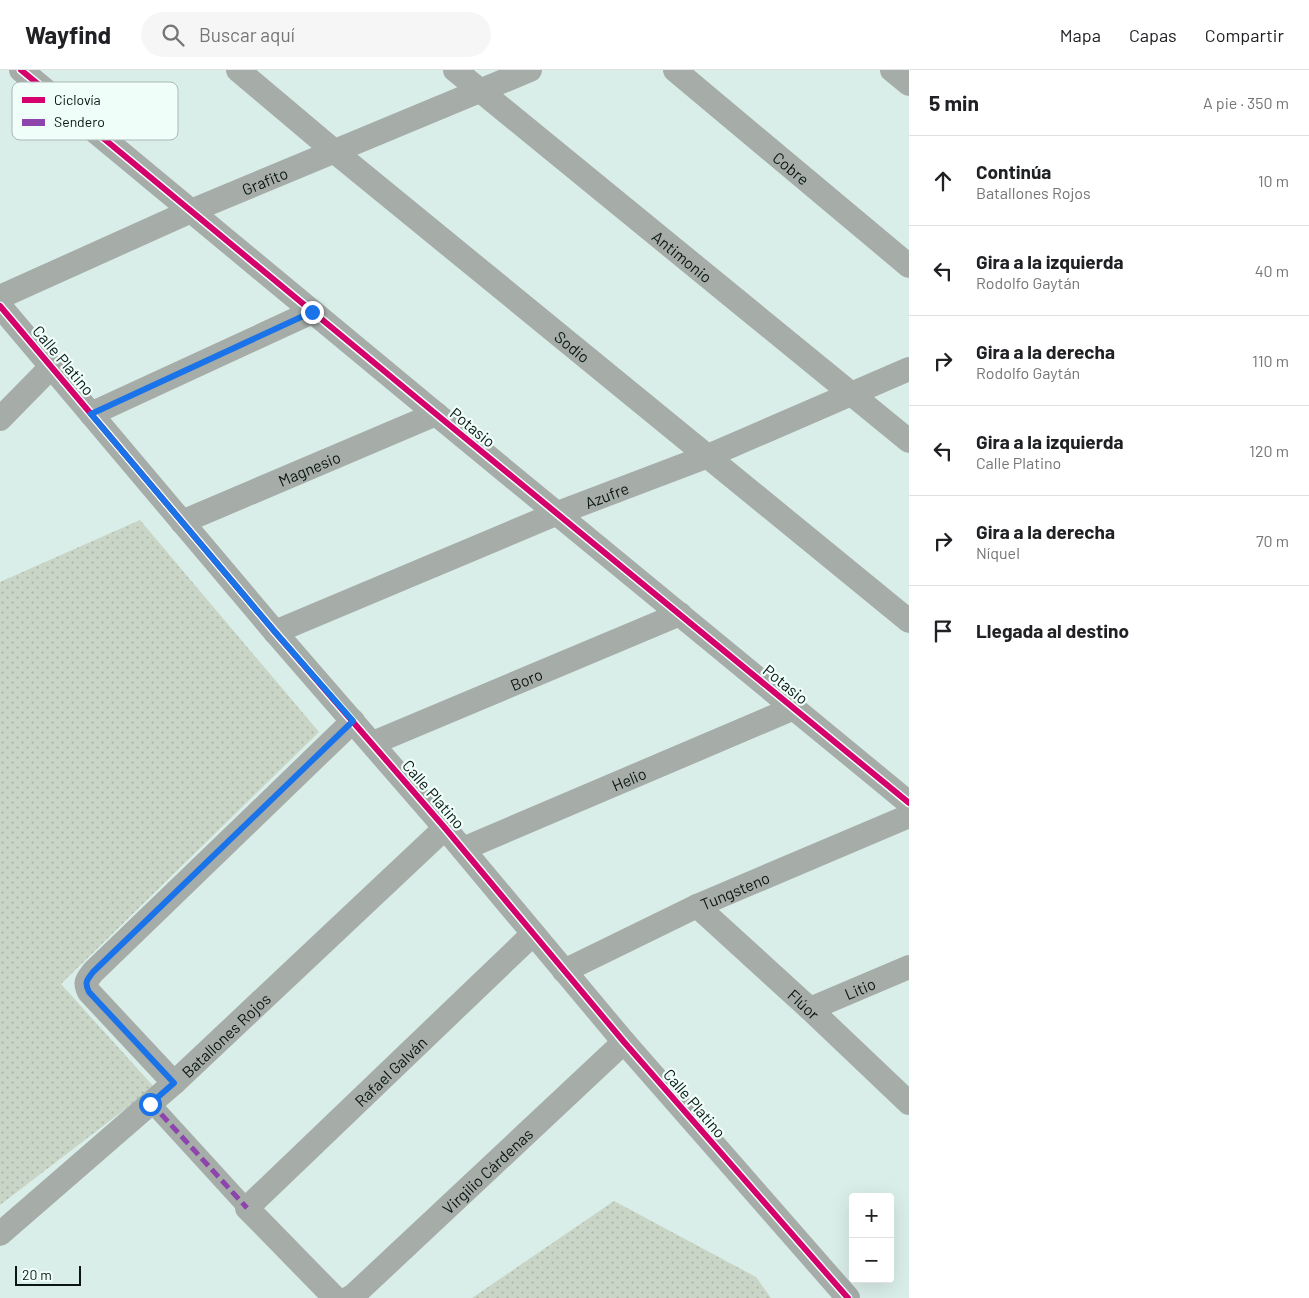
<!DOCTYPE html>
<html lang="es">
<meta charset="utf-8">
<style>
body{margin:0;font-family:Barlow,sans-serif;background:#f6f6f6;color:#202124}
.controls{position:absolute;right:15px;bottom:15px;display:grid;overflow:hidden;border-radius:5px;box-shadow:0 5px 20px #0002}
.controls button{width:45px;height:45px;display:grid;place-items:center;padding:0;border:0;border-bottom:1px solid #e0e0e0;background:#fff;color:#202124;font:25px sans-serif}
.scale{position:absolute;left:15px;bottom:12px;width:66px;box-sizing:border-box;padding-left:5px;border:2px solid #091613;border-top:0;font-size:14px;line-height:18px;white-space:nowrap;color:#091613;-webkit-text-stroke:4px #f0fefa;paint-order:stroke}
.stop{position:absolute;width:15px;height:15px;margin:-11px;border:4px solid #1a73e8;border-radius:50%;background:#fff}
.stop.end{background:#1a73e8;border-color:#fff;box-shadow:0 1px 5px #0008}
.list{margin:0;padding:0;list-style:none}
h2{display:flex;justify-content:space-between;align-items:center;height:65px;margin:0;padding:0 20px;font-size:21px}
h2 small{font-size:16px;font-weight:400;color:#757577}
.list li{display:grid;grid-template-columns:32px 1fr auto;gap:15px;align-items:center;box-sizing:border-box;height:90px;padding:0 20px;border-top:1px solid #e0e0e0}
.list b{display:block;font-size:19px;white-space:nowrap}
.list p{margin:0;font-size:16px;white-space:nowrap;color:#757577}
.list em{font-size:16px;font-style:normal;color:#757577}
.icon{flex:none;width:28px;height:28px;fill:none;stroke:currentColor;stroke-width:2;stroke-linecap:round;stroke-linejoin:round}
.map{position:relative;flex:none;width:909px;height:1228px;overflow:hidden}
header{display:flex;align-items:center;gap:30px;box-sizing:border-box;height:70px;padding:0 25px;background:#fff;border-bottom:1px solid #e0e0e0}
header strong{font-size:24px}
nav{display:flex;gap:28px;margin-inline-start:auto;font-size:18px}
.search{width:350px;height:45px;background:#f6f6f6;display:flex;align-items:center;gap:12px;box-sizing:border-box;padding:0 18px;border-radius:28px;color:#757577;font-size:19px}
main{display:flex}
aside{flex:1;background:#fff}
.map>svg:first-child{display:block}
.park{fill:url(#park-dots)}
.lines{fill:none;stroke-linecap:round;stroke-linejoin:round}
.pedestrian{stroke:#a6ada9;stroke-width:18}
.minor{stroke:#a6ada9;stroke-width:24}
.quiet{stroke:#8e44ad;stroke-width:5;stroke-dasharray:10 5;stroke-linecap:butt}
.cycleway-casing{stroke:#f0fefa;stroke-width:9}
.cycleway{stroke:#d6006c;stroke-width:6}
.route{stroke:#1a73e8;stroke-width:6}
.labels{text-anchor:middle;dominant-baseline:central;stroke-width:4.5;stroke-linejoin:round;paint-order:stroke}
.street-label{font-size:16px;fill:#091613;stroke:#f0fefa}
.key{fill:#f0fefa;stroke:#abb8b5;stroke-width:1}
.key-label{font-size:14px;fill:#091613}
</style>
<header>
<strong>Wayfind</strong>
<div class="search"><svg class="icon" aria-label="search" viewBox="0 0 24 24"><circle cx="10" cy="10" r="6"/><path d="M15 15l6 6"/></svg>Buscar aquí</div>
<nav><a>Mapa</a><a>Capas</a><a>Compartir</a></nav>
</header>
<main>
<div class="map">
<svg width="909" height="1228" viewBox="0 0 909 1228">
<defs>
<pattern id="park-dots" width="8" height="8" patternUnits="userSpaceOnUse" patternTransform="scale(1.25)"><rect width="8" height="8" fill="#c9d5c6"/><path d="M2 2h.1M6 6h.1" fill="none" stroke="#abb6a9" stroke-width="1.8" stroke-linecap="round"/></pattern>
</defs>
<rect width="100%" height="100%" fill="#daeee9"/>
<path class="park" d="M140,450l179,212 -258,252 93,103 -154,118v-623z
M614,1131l142,76 15,21h-299z"/>
<g class="lines">
<path class="pedestrian" d="M151,1033l96,105"/>
<g class="minor">
<path d="M21,0l415,344 473,389"/>
<path id="s1" d="M238,0l96,81 575,470"/>
<path id="s2" d="M455,0l454,371"/>
<path id="s3" d="M675,0l234,196"/>
<path d="M892,0l17,14"/>
<path id="s4" d="M0,227l191,-86 339,-141"/>
<path d="M0,236l275,326 170,196 179,214 224,256"/>
<path d="M91,344l221,-102"/>
<path d="M0,349l51,-52"/>
<path id="s5" d="M182,452l254,-108"/>
<path id="s6" d="M275,562l283,-119 150,-57 201,-87"/>
<path id="s7" d="M373,673l307,-129"/>
<path id="s8" d="M463,779l331,-141"/>
<path id="s9" d="M697,836l113,103 99,94"/>
<path id="s10" d="M564,901l133,-65 212,-90"/>
<path id="s11" d="M810,939l99,-42"/>
<path d="M174,1013l-85,-91c-5,-10 -2,-12 4,-20l260,-251"/>
<path id="s12" d="M0,1164l174,-151 271,-255"/>
<path id="s13" d="M335,1228l-88,-90 286,-274"/>
<path id="s14" d="M349,1228l5,-3 270,-253"/>
</g>
<path class="quiet" d="M151,1033l96,105"/>
<defs>
<path id="cycleway" d="M21,0l415,344 473,389
M0,236l275,326 170,196 179,214 224,256"/>
</defs>
<use href="#cycleway" class="cycleway-casing"/>
<use href="#cycleway" class="cycleway"/>
</g>
<g class="lines">
<path class="route" d="M150,1034l24,-21 -85,-91c-5,-10 -2,-12 4,-20l260,-251 -78,-89 -184,-218 221,-102"/>
</g>
<g class="labels">
<g class="street-label">
<text stroke="none"><textPath href="#s3" startOffset="152">Cobre</textPath></text>
<text stroke="none"><textPath href="#s4" startOffset="289">Grafito</textPath></text>
<text stroke="none"><textPath href="#s2" startOffset="294">Antimonio</textPath></text>
<text stroke="none"><textPath href="#s1" startOffset="434">Sodio</textPath></text>
<text transform="translate(64 290) rotate(50)">Calle Platino</text>
<text transform="translate(473 357) rotate(39)">Potasio</text>
<text stroke="none"><textPath href="#s5" startOffset="138">Magnesio</textPath></text>
<text stroke="none"><textPath href="#s6" startOffset="359">Azufre</textPath></text>
<text stroke="none"><textPath href="#s7" startOffset="166">Boro</textPath></text>
<text transform="translate(786 614) rotate(39)">Potasio</text>
<text stroke="none"><textPath href="#s8" startOffset="180">Helio</textPath></text>
<text transform="translate(434 724) rotate(49)">Calle Platino</text>
<text stroke="none"><textPath href="#s10" startOffset="189">Tungsteno</textPath></text>
<text stroke="none"><textPath href="#s11" startOffset="54">Litio</textPath></text>
<text stroke="none"><textPath href="#s9" startOffset="145">Flúor</textPath></text>
<text stroke="none"><textPath href="#s12" startOffset="301">Batallones Rojos</textPath></text>
<text stroke="none"><textPath href="#s13" startOffset="324">Rafael Galván</textPath></text>
<text transform="translate(695 1033) rotate(49)">Calle Platino</text>
<text stroke="none"><textPath href="#s14" startOffset="188">Virgilio Cárdenas</textPath></text>
</g>
</g>
<rect x="12" y="12" width="166" height="58" rx="8" class="key"/>
<rect x="22" y="27" width="23" height="6" fill="#d6006c"/>
<rect x="22" y="49" width="23" height="7" fill="#8e44ad"/>
<g class="key-label">
<text x="54" y="35">Ciclovía</text>
<text x="54" y="57">Sendero</text>
</g>
</svg>
<div class="controls">
<button>+</button>
<button>−</button>
</div>
<div class="scale">20 m</div>
<div class="stop" style="left:150px;top:1034px"></div>
<div class="stop end" style="left:312px;top:242px"></div>
</div>
<aside>
<h2>5 min<small>A pie · 350 m</small></h2>
<ul class="list">
<li><svg class="icon" aria-label="ahead" viewBox="0 0 24 24"><path d="M12 20V5M6 11l6-6 6 6"/></svg><div><b>Continúa</b><p>Batallones Rojos</p></div><em>10 m</em></li>
<li><svg class="icon" aria-label="left" viewBox="0 0 24 24"><path d="M17 20v-9H6M10 6l-5 5 5 5"/></svg><div><b>Gira a la izquierda</b><p>Rodolfo Gaytán</p></div><em>40 m</em></li>
<li><svg class="icon" aria-label="right" viewBox="0 0 24 24"><path d="M7 20v-9h11M14 6l5 5-5 5"/></svg><div><b>Gira a la derecha</b><p>Rodolfo Gaytán</p></div><em>110 m</em></li>
<li><svg class="icon" aria-label="left" viewBox="0 0 24 24"><path d="M17 20v-9H6M10 6l-5 5 5 5"/></svg><div><b>Gira a la izquierda</b><p>Calle Platino</p></div><em>120 m</em></li>
<li><svg class="icon" aria-label="right" viewBox="0 0 24 24"><path d="M7 20v-9h11M14 6l5 5-5 5"/></svg><div><b>Gira a la derecha</b><p>Níquel</p></div><em>70 m</em></li>
<li><svg class="icon" aria-label="arrive" viewBox="0 0 24 24"><path d="M6 21V4h12l-3 4 3 4H6"/></svg><div><b>Llegada al destino</b></div></li>
</ul>
</aside>
</main>
